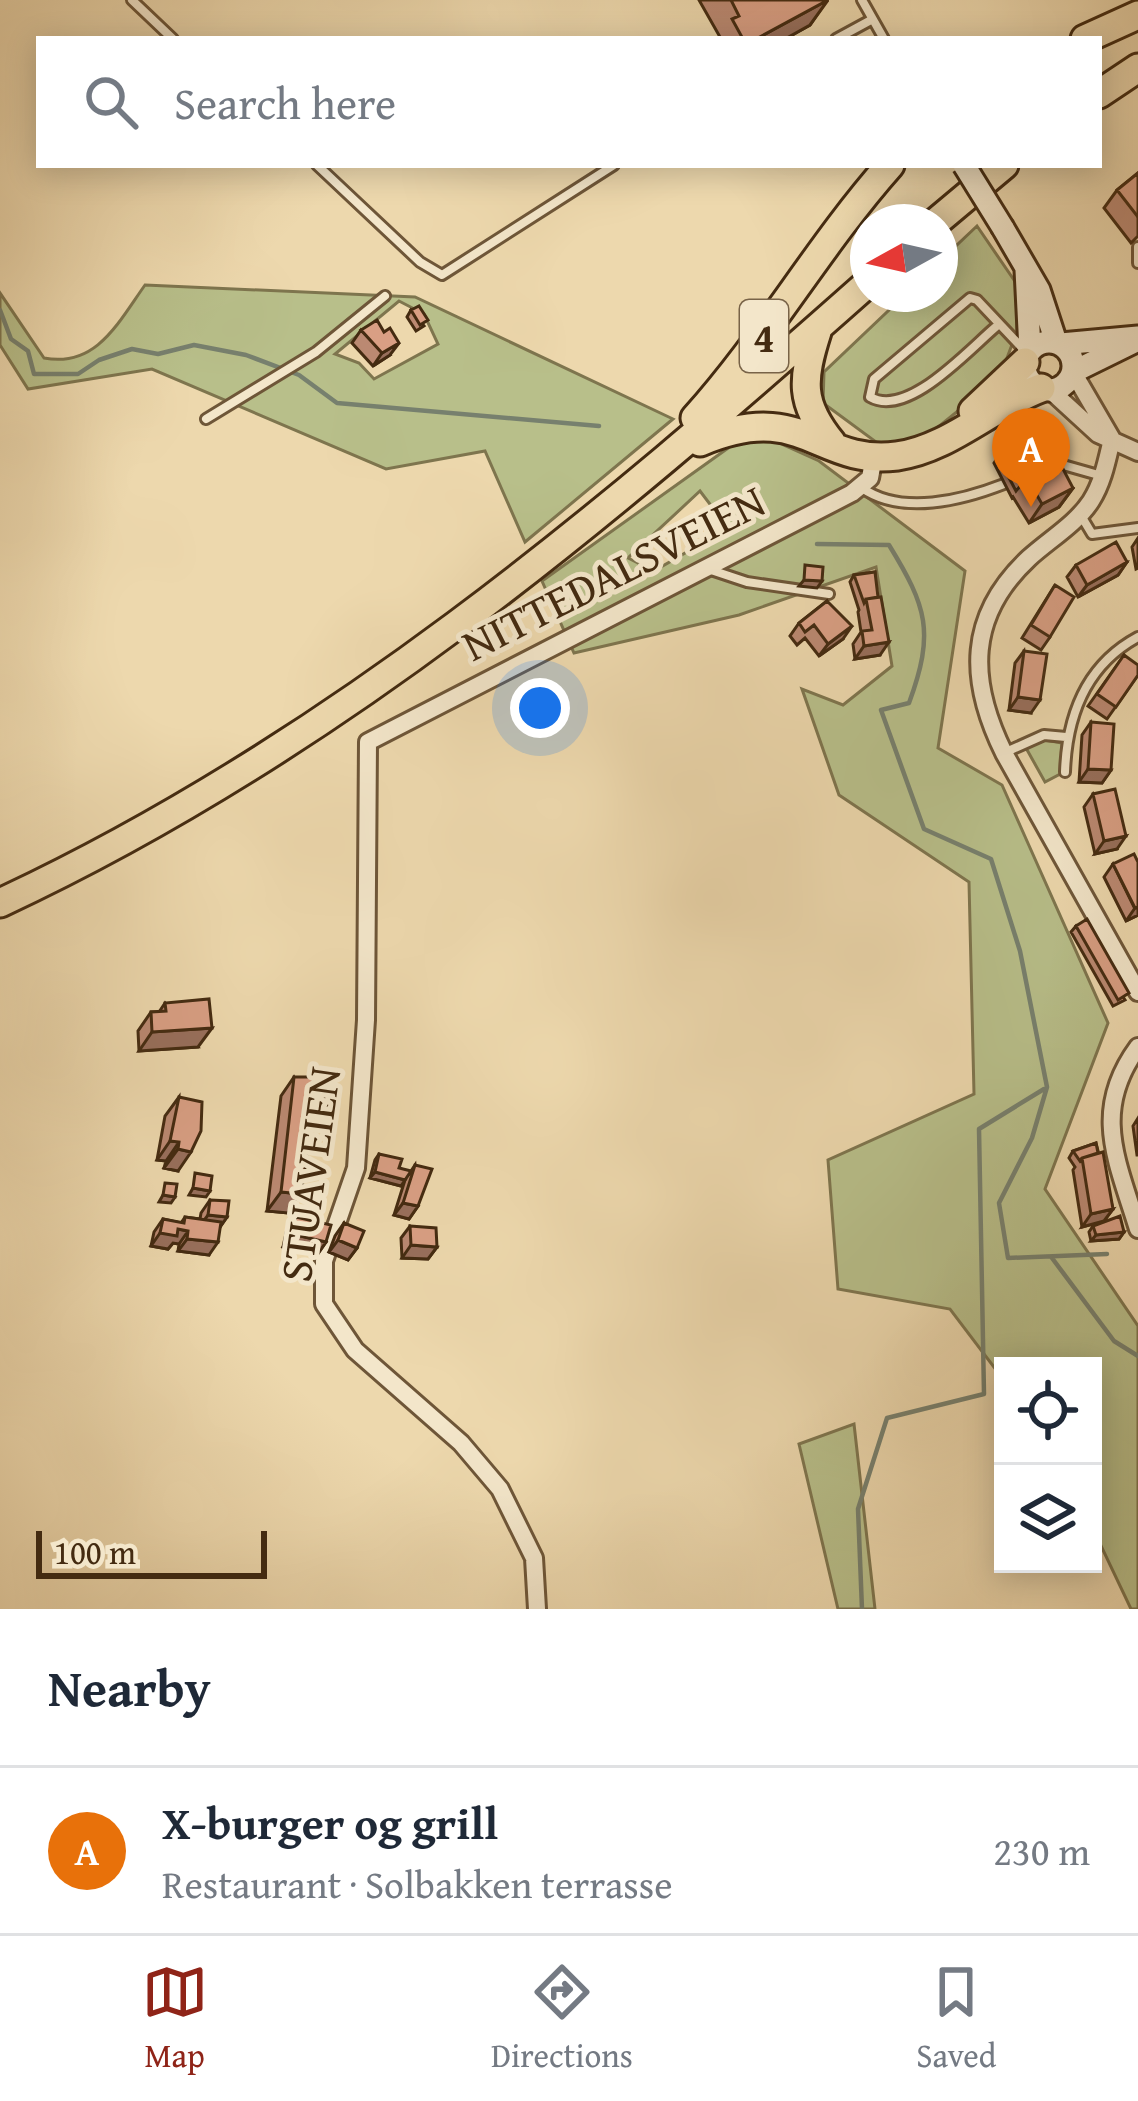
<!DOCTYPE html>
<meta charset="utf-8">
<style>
body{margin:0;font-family:"Gentium Book Plus",serif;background:#f6f6f7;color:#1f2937}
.controls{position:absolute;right:36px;bottom:36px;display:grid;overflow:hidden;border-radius:0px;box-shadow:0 6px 30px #0003}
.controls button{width:108px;height:108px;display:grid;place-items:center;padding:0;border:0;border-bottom:3px solid #e0e1e3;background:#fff;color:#1f2937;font:60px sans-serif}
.compass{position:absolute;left:850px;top:204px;width:108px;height:108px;border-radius:50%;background:#fff;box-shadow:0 6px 30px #0003;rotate:262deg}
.scale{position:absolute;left:36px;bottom:30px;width:231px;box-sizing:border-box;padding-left:12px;border:6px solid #442b11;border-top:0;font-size:33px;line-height:42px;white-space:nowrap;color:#442b11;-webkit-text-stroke:9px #f3e6ca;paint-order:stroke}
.you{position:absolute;left:540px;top:708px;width:42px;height:42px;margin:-30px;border:9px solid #fff;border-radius:50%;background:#1a73e8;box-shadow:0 0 0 18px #1a73e833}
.badge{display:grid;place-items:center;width:78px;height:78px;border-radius:50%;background:#8f2418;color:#fff;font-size:39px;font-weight:700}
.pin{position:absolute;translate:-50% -99px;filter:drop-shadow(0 3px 6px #0008)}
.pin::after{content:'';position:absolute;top:63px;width:42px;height:36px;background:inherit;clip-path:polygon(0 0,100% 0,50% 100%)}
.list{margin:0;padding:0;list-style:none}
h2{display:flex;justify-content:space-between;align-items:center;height:156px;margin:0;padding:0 48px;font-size:51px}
h2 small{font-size:39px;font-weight:400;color:#747a83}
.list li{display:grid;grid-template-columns:78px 1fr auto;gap:36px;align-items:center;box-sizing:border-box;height:168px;padding:0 48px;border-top:3px solid #e0e1e3}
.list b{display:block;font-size:45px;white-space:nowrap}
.list p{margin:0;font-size:39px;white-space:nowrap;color:#747a83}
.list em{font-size:39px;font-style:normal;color:#747a83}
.icon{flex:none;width:66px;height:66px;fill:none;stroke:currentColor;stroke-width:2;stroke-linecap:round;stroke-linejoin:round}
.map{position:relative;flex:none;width:1138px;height:1609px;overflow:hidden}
.search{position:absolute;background:#fff;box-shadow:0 6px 30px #0003;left:36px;right:36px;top:36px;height:132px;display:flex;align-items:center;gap:30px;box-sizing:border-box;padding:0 42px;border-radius:0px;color:#747a83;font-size:45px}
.sheet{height:324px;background:#fff}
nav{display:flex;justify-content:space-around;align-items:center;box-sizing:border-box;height:168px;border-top:3px solid #e0e1e3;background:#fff;font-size:33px;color:#747a83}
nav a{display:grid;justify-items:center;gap:6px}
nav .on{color:#8f2418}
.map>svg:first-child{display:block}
.green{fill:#b8bf8a;stroke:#7e754e;stroke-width:3;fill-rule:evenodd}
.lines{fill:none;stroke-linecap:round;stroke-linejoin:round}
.stream{stroke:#77806e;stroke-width:4.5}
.service-casing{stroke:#6e5638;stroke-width:14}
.minor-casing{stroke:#6e5638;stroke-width:22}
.secondary-casing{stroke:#442b11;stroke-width:27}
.trunk-casing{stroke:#442b11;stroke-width:33}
.service{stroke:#f3e6ca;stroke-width:8}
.minor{stroke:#f3e6ca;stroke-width:16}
.secondary{stroke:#f3e6ca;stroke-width:21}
.trunk{stroke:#edd8ad;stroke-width:27}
.secondary-bridge-casing{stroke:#442b11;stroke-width:27;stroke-linecap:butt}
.secondary-bridge{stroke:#f3e6ca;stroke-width:21}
.wall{fill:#bb8972;stroke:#442b11;stroke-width:3}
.shaded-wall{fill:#986f5c;stroke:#442b11;stroke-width:3}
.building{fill:#d99f84;stroke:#442b11;stroke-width:3}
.labels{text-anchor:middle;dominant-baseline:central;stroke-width:10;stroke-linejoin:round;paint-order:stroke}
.shield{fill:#f3e6ca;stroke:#786348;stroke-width:3}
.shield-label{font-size:42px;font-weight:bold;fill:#442b11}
.street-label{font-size:45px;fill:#442b11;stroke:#f3e6ca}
</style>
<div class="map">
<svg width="1138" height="1609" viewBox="0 0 1138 1609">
<rect width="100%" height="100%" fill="#edd8ad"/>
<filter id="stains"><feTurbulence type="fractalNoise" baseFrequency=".00167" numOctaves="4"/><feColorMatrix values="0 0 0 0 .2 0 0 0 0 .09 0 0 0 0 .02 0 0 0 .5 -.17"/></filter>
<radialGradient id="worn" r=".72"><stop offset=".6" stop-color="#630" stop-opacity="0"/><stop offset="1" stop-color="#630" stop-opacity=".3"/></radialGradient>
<path class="green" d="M977,226l39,57 1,48 -17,46 -73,59 -47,9 -57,-42 1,-31 82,-78h34v-33z
M145,285l270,12 258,122 -148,123 -40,-91 -99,18 -234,-100 -124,20 -28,-44v-52l44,65c52,10 74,-35 101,-73zM399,301l25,13 14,30 -64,35 -15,-16 -24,-9z
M768,438l51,23 146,110 -27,177 64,37 106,238 -63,166 93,137v283h-7l-38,-80v-163h-90v13l-53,-70 -112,-20 -10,-129 146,-66 -5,-212 -130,-87 -37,-106 41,16 49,-39 -16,-99 -137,48 -165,38 -32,-72 189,-135zM700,491l28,37 -74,43 -26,-13z
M1045,740l17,3v30l-17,9 -19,-34z
M854,1424l21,185h-37l-39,-165z"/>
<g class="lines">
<path class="stream" d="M0,310l11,29 17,12 6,23h44l21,-14 33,-11 26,5 36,-9 52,10 53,20 38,28 262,23
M817,544l72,1c38,62 46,87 20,158l-28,7 43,119 67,30 29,92 27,136 -15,51 -33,65 9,55 99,-4
M1052,1258l62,83 24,15
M862,1609l-4,-100 29,-91 97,-24 -5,-265 65,-40"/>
<defs>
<path id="service" d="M132,0l41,39
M862,0l22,39
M836,39l35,-19
M317,165l103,97 22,13 172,-110
M1138,247v16
M998,325c-29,24 -90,94 -128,72l4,-18 96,-81 7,2 50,53
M206,419l110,-67 69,-56
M1026,472l23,-11 53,15
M862,488c40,28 101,12 142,-4
M1080,514l12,20 46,-6
M708,569l39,13 82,12
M1006,752l38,-17 22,2
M1065,772c2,-56 21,-107 73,-135"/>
<path id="minor" d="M1073,372l39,67
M1050,390l48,44 40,18
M1112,439c-5,21 -9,43 -21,62 -15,23 -41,38 -62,57 -62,58 -61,122 -25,195l134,239
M1138,1047c-47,64 -21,113 0,182
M537,1609l-3,-51 -34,-69 -39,-46 -106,-93 -31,-46v-43l32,-93 10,-148 2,-278 484,-249 18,-15 4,-22"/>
<path id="secondary" d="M1003,228l36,62 17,52
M1026,270l4,80
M1025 366a24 24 0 1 1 48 0a24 24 0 1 1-48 0Z
M1061,344l77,-7
M1073,372l65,-32"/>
<path id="trunk" d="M1085,39l53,-24
M1099,94l39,-26
M936,222l68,-57
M817,332c-15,47 -18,71 15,111
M973,411l52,-49
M695,418c72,-80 124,-173 195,-253
M700,442c104,-44 116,24 197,14 52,-7 95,-50 144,-68
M0,903c328,-153 600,-382 868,-620"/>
</defs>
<use href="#service" class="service-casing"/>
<use href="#minor" class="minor-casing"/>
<use href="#secondary" class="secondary-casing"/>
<use href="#trunk" class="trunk-casing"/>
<use href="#service" class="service"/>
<use href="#minor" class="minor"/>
<use href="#secondary" class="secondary"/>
<use href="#trunk" class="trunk"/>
<defs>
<path id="secondary-bridge" d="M964,165l39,63"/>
</defs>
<use href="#secondary-bridge" class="secondary-bridge-casing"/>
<use href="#secondary-bridge" class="secondary-bridge"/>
</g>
<path class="wall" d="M699,0h128l-17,25 -25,14h-67l2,-2z
M1138,173v63l-7,7 -27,-35 13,-18z
M411,310l13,16 -8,5 -9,-14z
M361,330l29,25 -17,11 -21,-23z
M998,457l36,17 14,1 25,13 -14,19 -30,16 -16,-26 -1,1 -18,-35z
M1138,538v30l-2,1 -4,-22z
M1127,562l-9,13 -40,22 -11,-20 9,-12z
M875,572l5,83 -25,4 -2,-15 8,-12 -3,-20 1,-2 -9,-28 4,-7z
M1055,585l-5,52 -9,13 -19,-12z
M827,601l16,38 -24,17 -14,-18 -8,7 -7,-9 9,-13z
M1024,651l7,62 -22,-3 6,-47z
M1124,655l14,20 -31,44 -19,-13z
M1091,722l20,48 -9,13 -23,-1 3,-47z
M1093,794l24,55 -22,5 -11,-47z
M1113,864l25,51 -12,6 -22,-44z
M1076,926l49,74 -12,6 -42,-74z
M165,1003l33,44 -59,4 -1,-20 13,-19h8z
M294,1077l25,41 -6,-1 -25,96 -21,-2 14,-115z
M179,1097l-1,74 -14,-3 2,-7 -9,-1 8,-44z
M1138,1118v37h-1l-4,-29z
M1096,1143l17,66 -9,12 -22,6 -9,-57 2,-3 -6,-9 4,-7z
M379,1154l30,20 6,-9 3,41 -9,13 -15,-4 11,-35 -4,6 -31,-8 5,-18z
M210,1200l17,17 -7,10 -11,28 -31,-4 1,-7 -6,-1 -5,6 -17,-3 3,-14 9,-13 18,4 4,-6 15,2 1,-6z
M296,1217l30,25 -9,13 -34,-8 4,-18z
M344,1223l13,25 -9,12 -19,-8 6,-16z
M410,1226l27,21 -9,12 -26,-1 -1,-20z
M1093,1226l31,6 -5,7 -28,2 -2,-9z"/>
<path class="shaded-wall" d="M828,0l-18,25 -25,14h-29z
M399,343l-9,12 -17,11 9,-13z
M1073,488l-14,19 -30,16 13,-19z
M1127,562l-9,13 -40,22 9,-12z
M804,580l18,1 -5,7 -18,-2z
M852,626l-9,13 -24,17 9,-12z
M889,642l-9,13 -25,4 9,-13z
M1018,697l22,3 -9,13 -22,-3z
M1088,769l23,1 -9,13 -23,-1z
M1126,836l-9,13 -22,5 9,-13z
M1138,907v8l-12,6 9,-13z
M212,1028l-14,19 -59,4 13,-19z
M316,1097l17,2 -14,19 -16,-2z
M170,1141l9,1 -13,19 -9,-1z
M178,1149l13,3 -13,19 -14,-3z
M375,1172l30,8 -4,6 -31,-8z
M193,1188l17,3 -4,6 -17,-2z
M281,1192l20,2 -13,19 -21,-2z
M163,1195l12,2 -4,6 -12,-1z
M403,1203l15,3 -9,13 -15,-4z
M1113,1209l-9,12 -22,6 9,-13z
M208,1215l19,2 -9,13 -19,-3z
M178,1229l10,2 -9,13 -6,-1 -5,6 -17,-3 9,-13z
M1124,1232l-5,7 -28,2 5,-6z
M292,1234l34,8 -9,13 -34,-8z
M187,1239l31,3 -9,13 -31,-4z
M338,1240l19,8 -9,12 -19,-8z
M411,1245l26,2 -9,12 -26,-1z"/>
<path class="building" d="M731,0h97l-72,39h-13l-11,-20 7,-3z
M1138,173v44l-21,-27z
M419,306l9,14 -8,5 -9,-15z
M377,320l7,12 6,-4 9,15 -17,10 -21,-23z
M1020,446l14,28 -7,4 -11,13 -18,-34z
M1062,467l11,21 -31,16 -15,-26 18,-9 3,6z
M1116,542l11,20 -40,23 -11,-20z
M805,565l18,2 -1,14 -18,-1z
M875,572l3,25 -12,2 -2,4 -10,-28z
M1055,585l19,12 -24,40 -19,-12z
M881,597l8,45 -25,4 -2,-15 10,-1 -6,-31z
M827,601l25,25 -24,18 -14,-19 -9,7 -6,-9z
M1024,651l23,3 -7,46 -22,-3z
M1124,655l14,10v10l-22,32 -19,-13z
M1091,722l23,2 -3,46 -23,-1z
M1115,789l11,47 -22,5 -11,-47z
M1134,854l4,8v45l-3,1 -22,-44z
M1087,919l42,74 -11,7 -42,-74z
M209,999l3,29 -60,4 -1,-20 15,-1 -1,-8z
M294,1077h41l-2,22 -17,-2 -15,97 -20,-2z
M179,1097l23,5 -1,29 -10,21 -13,-3 1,-7 -9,-1z
M1096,1143l2,10 -16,5 -2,3 -7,-10z
M1103,1152l10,57 -22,5 -9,-56z
M379,1154l23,5 -3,9 12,3 -6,9 -30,-8z
M415,1165l17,4 -14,37 -15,-3z
M195,1173l17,3 -2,15 -17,-3z
M165,1183l12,1 -2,13 -12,-2z
M210,1200l19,1 -2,16 -19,-2z
M1120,1216l4,16 -28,3 -3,-9z
M185,1217l36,5 -3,20 -31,-3 1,-8 -10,-2 -1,7 -17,-3 3,-14 21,4z
M296,1217l35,8 -5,17 -34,-8z
M344,1223l20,8 -7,17 -19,-8z
M410,1226l26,2 1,19 -26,-2z"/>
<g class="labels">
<rect class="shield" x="740" y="300" width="48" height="72" rx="9"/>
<g class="shield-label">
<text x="764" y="336">4</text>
</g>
<g class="street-label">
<text transform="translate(613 572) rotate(-27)">NITTEDALSVEIEN</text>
<text transform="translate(309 1174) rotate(-82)">STUAVEIEN</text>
</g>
</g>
<rect width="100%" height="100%" filter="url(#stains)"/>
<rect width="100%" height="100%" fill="url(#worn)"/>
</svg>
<div class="controls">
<button><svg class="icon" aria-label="locate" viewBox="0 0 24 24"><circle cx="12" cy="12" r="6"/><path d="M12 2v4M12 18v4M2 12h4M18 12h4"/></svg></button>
<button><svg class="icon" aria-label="layers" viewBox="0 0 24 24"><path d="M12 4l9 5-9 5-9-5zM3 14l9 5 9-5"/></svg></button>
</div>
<svg class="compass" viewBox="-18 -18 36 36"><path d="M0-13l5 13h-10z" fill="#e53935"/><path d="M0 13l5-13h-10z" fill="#747a83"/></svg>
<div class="scale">100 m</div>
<div class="you"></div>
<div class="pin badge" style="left:1031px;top:507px;background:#e8710a">A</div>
<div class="search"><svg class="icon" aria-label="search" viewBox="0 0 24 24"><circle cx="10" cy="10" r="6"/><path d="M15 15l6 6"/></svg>Search here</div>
</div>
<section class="sheet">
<h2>Nearby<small></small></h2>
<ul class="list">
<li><span class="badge" style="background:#e8710a">A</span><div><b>X-burger og grill</b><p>Restaurant · Solbakken terrasse</p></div><em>230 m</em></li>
</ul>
</section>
<nav>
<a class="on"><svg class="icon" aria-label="map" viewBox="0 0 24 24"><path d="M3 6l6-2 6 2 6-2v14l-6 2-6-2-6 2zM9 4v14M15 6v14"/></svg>Map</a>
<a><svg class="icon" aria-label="directions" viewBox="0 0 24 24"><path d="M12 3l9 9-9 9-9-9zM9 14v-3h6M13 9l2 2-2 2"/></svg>Directions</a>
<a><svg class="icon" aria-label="saved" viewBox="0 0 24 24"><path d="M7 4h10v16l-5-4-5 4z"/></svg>Saved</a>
</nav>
